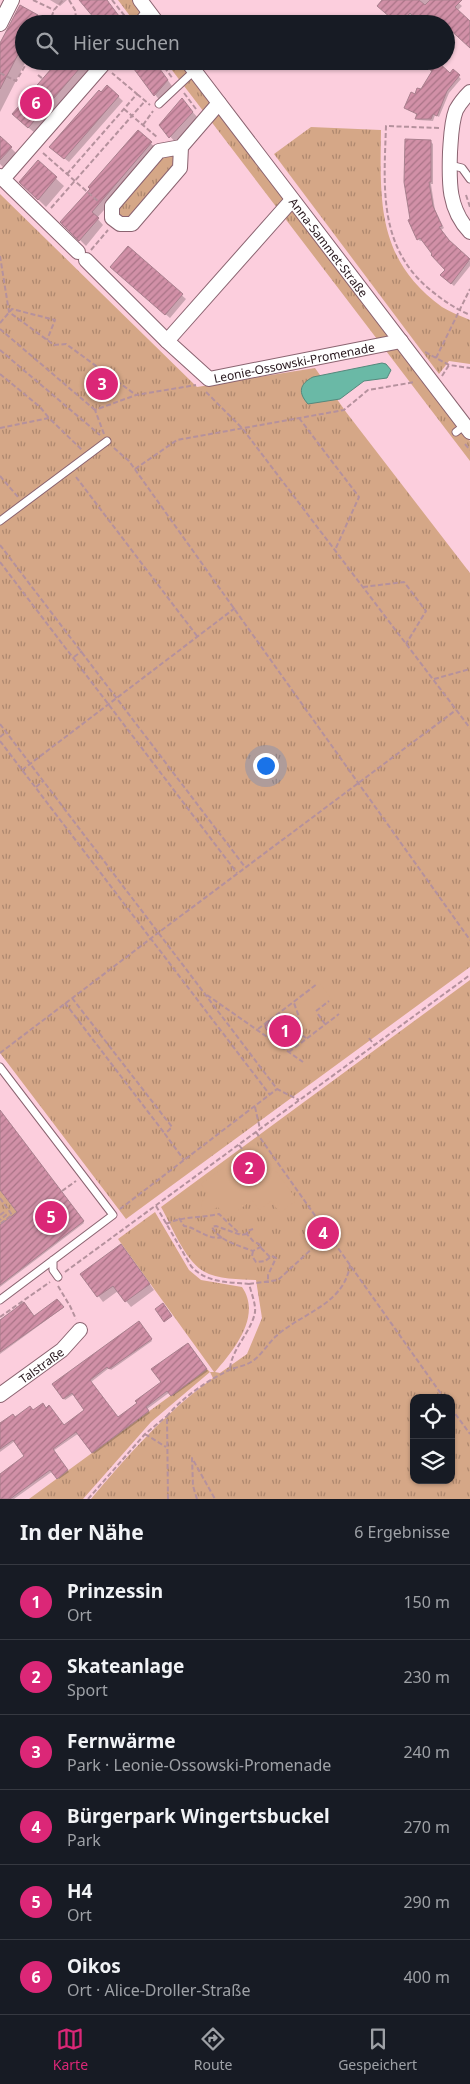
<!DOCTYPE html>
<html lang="de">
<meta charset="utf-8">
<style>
body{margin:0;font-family:"Noto Sans",sans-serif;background:#242831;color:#f1f3f6}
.controls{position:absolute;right:15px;bottom:15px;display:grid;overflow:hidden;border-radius:10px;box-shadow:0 1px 4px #0004}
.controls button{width:45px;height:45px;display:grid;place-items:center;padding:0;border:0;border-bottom:1px solid #363941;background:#171b24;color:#f1f3f6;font:25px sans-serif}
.you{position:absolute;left:265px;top:765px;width:18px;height:18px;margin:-12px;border:4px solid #fff;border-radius:50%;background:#1a73e8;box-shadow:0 0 0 8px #1a73e833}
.badge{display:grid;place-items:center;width:32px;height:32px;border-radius:50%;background:#db2777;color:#fff;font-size:16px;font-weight:700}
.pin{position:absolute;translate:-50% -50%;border:2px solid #fff;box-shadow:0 1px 5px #0006}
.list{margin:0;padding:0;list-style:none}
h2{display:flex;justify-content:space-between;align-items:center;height:65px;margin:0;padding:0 20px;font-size:21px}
h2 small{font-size:16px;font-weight:400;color:#9ea1a6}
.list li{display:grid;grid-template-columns:32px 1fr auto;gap:15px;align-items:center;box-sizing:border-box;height:75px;padding:0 20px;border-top:1px solid #363941}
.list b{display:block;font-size:19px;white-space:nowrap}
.list p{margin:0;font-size:16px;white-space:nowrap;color:#9ea1a6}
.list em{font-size:16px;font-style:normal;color:#9ea1a6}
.icon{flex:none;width:28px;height:28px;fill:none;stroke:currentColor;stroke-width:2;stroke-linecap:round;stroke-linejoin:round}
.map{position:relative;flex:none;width:470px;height:1499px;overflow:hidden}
.search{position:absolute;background:#171b24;box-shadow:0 1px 4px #0004;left:15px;right:15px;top:15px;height:55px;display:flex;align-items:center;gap:12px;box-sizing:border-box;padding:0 18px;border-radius:28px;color:#9ea1a6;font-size:19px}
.sheet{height:515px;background:#171b24}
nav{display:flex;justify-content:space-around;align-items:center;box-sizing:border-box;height:70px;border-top:1px solid #363941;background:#171b24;font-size:14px;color:#9ea1a6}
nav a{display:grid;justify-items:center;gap:2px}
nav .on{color:#db2777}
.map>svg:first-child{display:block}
.grass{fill:url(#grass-tufts);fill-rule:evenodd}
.garden{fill:#d5a787}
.water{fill:#6ab9a6;stroke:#55887c}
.shadow{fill:#0003}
.building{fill:url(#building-hatch);stroke:#a9808e}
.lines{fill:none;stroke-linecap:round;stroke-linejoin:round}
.service-casing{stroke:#8a6370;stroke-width:9}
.minor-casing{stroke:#8a6370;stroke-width:16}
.path{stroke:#b5919d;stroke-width:2;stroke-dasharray:5 2.5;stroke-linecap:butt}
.service{stroke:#fff;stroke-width:7}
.minor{stroke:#fff;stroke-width:14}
.labels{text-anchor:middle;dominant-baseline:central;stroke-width:4;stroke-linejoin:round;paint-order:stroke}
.street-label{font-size:12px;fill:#25151b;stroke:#fde1ea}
</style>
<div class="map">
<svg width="470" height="1499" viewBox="0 0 470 1499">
<defs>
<pattern id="grass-tufts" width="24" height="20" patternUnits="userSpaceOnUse" patternTransform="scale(1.25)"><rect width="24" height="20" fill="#d5a787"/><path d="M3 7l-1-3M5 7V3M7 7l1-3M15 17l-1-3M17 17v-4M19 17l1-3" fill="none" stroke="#ad876e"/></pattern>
<pattern id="building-hatch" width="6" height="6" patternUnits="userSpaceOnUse" patternTransform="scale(1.25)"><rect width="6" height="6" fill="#d190a7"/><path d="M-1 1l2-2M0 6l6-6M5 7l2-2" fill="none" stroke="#a97487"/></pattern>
</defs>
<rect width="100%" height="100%" fill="#fccedd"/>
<path class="grass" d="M118,0h15l18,24h-15z
M165,61h16l289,380v20z
M311,127l70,3c-1,72 -4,130 61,177 8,5 19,9 28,13v44l-21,-3 -10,13 -165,-220z
M169,154l6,4 1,8 -46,52 -10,-3 -1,-11 42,-48z
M0,194l197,193 118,-19 31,44 124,161v394l-344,252 -126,-166z
M470,980v519h-379c37,-44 75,-87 122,-121l-3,-6 -59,50 -68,77h-54l178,-130 3,3h4l-96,-133 37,-27 34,58 12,10 41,7c20,29 -8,63 -27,85l5,1 27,-19 15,-36 -6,-38c-17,-1 -38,0 -53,-9 -19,-12 -31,-45 -42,-64zM414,1398h37v82h-37z
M0,1190l17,22 -17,13z"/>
<path class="garden" d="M318,981l15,20 -53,41 -18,-14 1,-1 -4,-4z
M256,1144l41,56 -17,13 -9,-12 -12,9 -7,-10 -25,19 -9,-12 -11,5 -5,-3 -1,-6 7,-9 -7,-10z"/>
<path class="water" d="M382,363l4,1 5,6 -4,8 -23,3 -24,18 -32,5c-10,-11 -9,-20 5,-27z"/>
<path class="shadow" d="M50,0h17l-7,6z
M384,0h71l7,6 -5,5 13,11v24l-24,-22 -33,-9 -7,9h-7z
M20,7l18,9 8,8h-22v37h2l-26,51v-66z
M59,61h37l-61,72 -16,-13z
M130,61h24l18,25 -12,15z
M453,71l8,8 -12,14 -10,24 -4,-2 -2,6 -15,-1 -2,-2 -1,-23z
M108,87l15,14 -54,61 -14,-11z
M182,100l16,18 -22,25 -16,-18z
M138,132l19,17 -60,69 6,7 -17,21 -24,-24z
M0,137l19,19 -13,14 -6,-6z
M431,142l2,2v40h-2l4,26 9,18 -3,2 10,13 19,18v5l-16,20 -12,-11 4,-5 -23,-30 -3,1 -2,-2 -6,-19z
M38,162l26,24 -18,21 -26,-25z
M128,248l58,51 -16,19 -55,-47z
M266.5 1026a5.5 5.5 0 1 1 11 0a5.5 5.5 0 1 1-11 0Z
M0,1112l84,111 -84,64v-60l19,-14 -19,-26z
M126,1251l28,39 -23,17 -13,-16 -15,11 -21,-28z
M57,1301l6,7 -63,46v-33l34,-3z
M141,1324l11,17 -41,29 -2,-2 -18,14 27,37 45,-37 27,-36 18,25 -35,25 -3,-4 -23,17 3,4 -56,41 -15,-21 -26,18 16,21 -10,7 -6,-8 -39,28h-14v-24l26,-19 -11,-15 -15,11v-27l34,-14 30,15 22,-16 -12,-16 -9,6 -11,-15z"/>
<path class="building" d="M79,0h28l18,24h-36l5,-6z
M382,0h37l6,5 5,-5h32l-7,7 15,14v27l-24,-22v-2h-25l-11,-11 -10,11h-2l-21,-18z
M20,5l18,10 -4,9h-10v19l-24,46v-46z
M58,61h28l-58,67 -16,-14z
M128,61h26l14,19 -14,16z
M431,61h6l13,12 3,-4 7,6 -13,16 -10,25 -4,-2 -2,5h-16l2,-5 -13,-6 7,-16 4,2 2,-6 4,1 11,-18 -6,-4z
M107,85l12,11 -55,63 -15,-12 50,-57 2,2z
M182,98l11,14 -24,26 -10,-13z
M138,130l14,12 -60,70 7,6 -20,23 -19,-19 30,-33 -2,-2z
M0,136l12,11 -12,13z
M405,139l26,1v42h-2l4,24 9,20 -3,1 10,13 21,19 -19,25 -11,-9 5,-5 -14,-15 1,-1 -12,-16 -3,2 -9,-20 2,-1 -6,-37z
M38,160l19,17 -19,23 -19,-18z
M128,246l55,48 -18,21 -55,-48z
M265 1026a6 6 0 1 1 12 0a6 6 0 1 1-12 0Z
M0,1110l84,111 -84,64v-60l17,-13 -17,-22z
M121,1244l29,40 -25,18 -12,-16 -16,11 -17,-23z
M57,1299l7,8 -64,45v-32l24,-18 10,14z
M163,1303l9,13 -8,6 -9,-13z
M139,1321l13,18 -43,30 -2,-2 -17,13 28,37 19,-14 -2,-2 26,-19 -10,-13 37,-26 19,26 -36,27 -4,-5 -21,16 3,4 -57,42 -16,-21 -23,17 15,21 -11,9 -7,-9 -40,29h-10v-25l24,-18 -11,-16 -13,9v-26l13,-9 2,3 15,-11 3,4 10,-7 3,5 3,-3 15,20 20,-15 -12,-17 -9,6 -11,-15z"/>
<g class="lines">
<defs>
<path id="service" d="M159,104l35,-33
M450,165l12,3 8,11
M456,432l9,-7
M0,521l107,-80
M0,1067l113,148 -113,85
M53,1260v10l5,7"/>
<g id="minor">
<path d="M140,0l18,24"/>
<path d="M0,24l12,-24"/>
<path d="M140,24l9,-11"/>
<path id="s1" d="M187,61l283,371"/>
<path d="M470,92c-5,5 -10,11 -14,18 -5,13 -5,29 -6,42 -1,30 -2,57 20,80"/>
<path d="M181,147l-22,4 -47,55v12l8,6h12l48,-56 1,-21 38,-44"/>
<path d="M0,176l78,76"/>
<path d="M3,179l103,-118"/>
<path id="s2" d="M86,260l81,81 42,38 192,-38"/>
<path d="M167,341l125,-141"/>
<path id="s3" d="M0,1395l62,-45 18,-20"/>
</g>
</defs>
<use href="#service" class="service-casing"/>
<use href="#minor" class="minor-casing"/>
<path class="path" d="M33,0l21,10
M69,0l6,10 2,14
M112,0l16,20
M49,24l5,-14 9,-10
M160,61l13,18
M0,73l16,8 12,-20
M38,75l5,4
M184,93l12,16
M137,94l13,11
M124,109l34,29
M143,125l10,-14
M439,128l-53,-2c-2,60 -8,119 42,162 13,11 26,20 42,27
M43,153l57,50
M67,174l70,-80 -25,-21
M466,195l4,12
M51,208l94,-107
M91,250l17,-20
M0,256l9,56 45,33 12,-1 70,51
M0,323l12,-14 43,11 -8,20
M0,329l95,81
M0,350l100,85
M425,352l24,13 21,3
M436,358l34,-69
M0,374l40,33 9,11
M442,376l7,-11
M206,392l36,36 228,300
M299,418l60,79 -24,53
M0,428l49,-10 33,32
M104,434l-9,-24 41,-15 60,-10
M465,444l5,6
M114,448l15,13 341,479
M135,469l42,-29 167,-30 24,-20 47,-8
M0,476l18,21
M76,477l121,159
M0,545l245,322
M0,562l237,311
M363,587l41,-5 22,29 -20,33
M74,657l8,-6
M434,679l36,-10
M0,724l277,365 22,11
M0,737l6,-5
M0,741l270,354
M22,770l213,-162
M36,787l7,-6
M207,995l96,67
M72,998l100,129 -7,7 19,26
M65,1003l100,131
M316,1011l13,-10
M318,1014l7,10
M276,1016l18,13
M292,1028l7,-11 -5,-14
M258,1029l59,-45
M296,1031l10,7
M269,1038l13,-18
M369,1038l6,8
M289,1052l50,-38
M0,1053l158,-120 298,-223
M255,1107l5,22
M256,1132l188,266
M239,1145l6,8
M62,1191l14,-10
M0,1198l12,17 -12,9
M156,1206l35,60c15,17 37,16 58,18 2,8 7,20 6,28 -3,19 -25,39 -25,58
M120,1209l157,-120
M0,1215l4,-3 2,3 -6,5
M179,1218l5,8c14,2 24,15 39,11
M166,1224c16,-8 35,-6 53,-10l21,20
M247,1234l-6,1 -25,-9 -4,1c7,14 28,19 41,24l9,-5 -9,-5 -6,-7v-3l6,-2
M261,1248l9,9
M253,1251l-1,5 4,6 9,-1 7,-5 4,2 -8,17v8
M65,1272l405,-297
M249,1284l29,-4 50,-46
M58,1286l12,20 6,13
M0,1317l50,-35
M451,1408l19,26
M145,1434l21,13
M88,1499l57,-65 22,-18
M168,1499l-1,-83c16,-19 40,-35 62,-46 7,-3 16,-4 22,-8 9,-5 16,-17 24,-25 26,-24 69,-32 75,-72
M197,1499l-4,-13 -1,-28 23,41"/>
<use href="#service" class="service"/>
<use href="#minor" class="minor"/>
</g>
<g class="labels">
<g class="street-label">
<text stroke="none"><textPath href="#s1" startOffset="234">Anna-Sammet-Straße</textPath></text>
<text stroke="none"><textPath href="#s2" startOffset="258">Leonie-Ossowski-Promenade</textPath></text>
<text stroke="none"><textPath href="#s3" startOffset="51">Talstraße</textPath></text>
</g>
</g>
</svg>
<div class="controls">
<button><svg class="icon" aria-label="locate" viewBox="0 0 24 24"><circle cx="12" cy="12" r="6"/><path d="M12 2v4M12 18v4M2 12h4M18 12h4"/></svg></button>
<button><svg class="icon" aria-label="layers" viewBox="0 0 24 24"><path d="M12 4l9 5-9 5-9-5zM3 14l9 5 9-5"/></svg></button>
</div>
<div class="you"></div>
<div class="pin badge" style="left:285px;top:1031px">1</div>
<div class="pin badge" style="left:249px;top:1168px">2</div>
<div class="pin badge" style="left:102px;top:384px">3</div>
<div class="pin badge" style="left:323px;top:1233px">4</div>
<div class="pin badge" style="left:51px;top:1217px">5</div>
<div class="pin badge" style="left:36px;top:103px">6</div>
<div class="search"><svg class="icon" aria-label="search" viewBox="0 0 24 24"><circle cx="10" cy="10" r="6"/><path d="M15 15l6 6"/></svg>Hier suchen</div>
</div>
<section class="sheet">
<h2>In der Nähe<small>6 Ergebnisse</small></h2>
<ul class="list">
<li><span class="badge">1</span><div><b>Prinzessin</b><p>Ort</p></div><em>150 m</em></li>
<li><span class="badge">2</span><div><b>Skateanlage</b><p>Sport</p></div><em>230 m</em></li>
<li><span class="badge">3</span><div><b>Fernwärme</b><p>Park · Leonie-Ossowski-Promenade</p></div><em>240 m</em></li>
<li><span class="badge">4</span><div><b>Bürgerpark Wingertsbuckel</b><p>Park</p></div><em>270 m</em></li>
<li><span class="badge">5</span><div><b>H4</b><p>Ort</p></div><em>290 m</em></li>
<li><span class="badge">6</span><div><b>Oikos</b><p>Ort · Alice-Droller-Straße</p></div><em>400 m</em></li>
</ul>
</section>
<nav>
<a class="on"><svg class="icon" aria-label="map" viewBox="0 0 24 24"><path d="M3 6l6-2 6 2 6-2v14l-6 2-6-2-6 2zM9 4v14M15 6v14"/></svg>Karte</a>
<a><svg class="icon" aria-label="directions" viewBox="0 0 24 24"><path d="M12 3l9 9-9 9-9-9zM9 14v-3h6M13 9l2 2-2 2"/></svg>Route</a>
<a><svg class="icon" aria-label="saved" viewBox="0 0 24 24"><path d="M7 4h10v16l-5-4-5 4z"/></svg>Gespeichert</a>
</nav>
